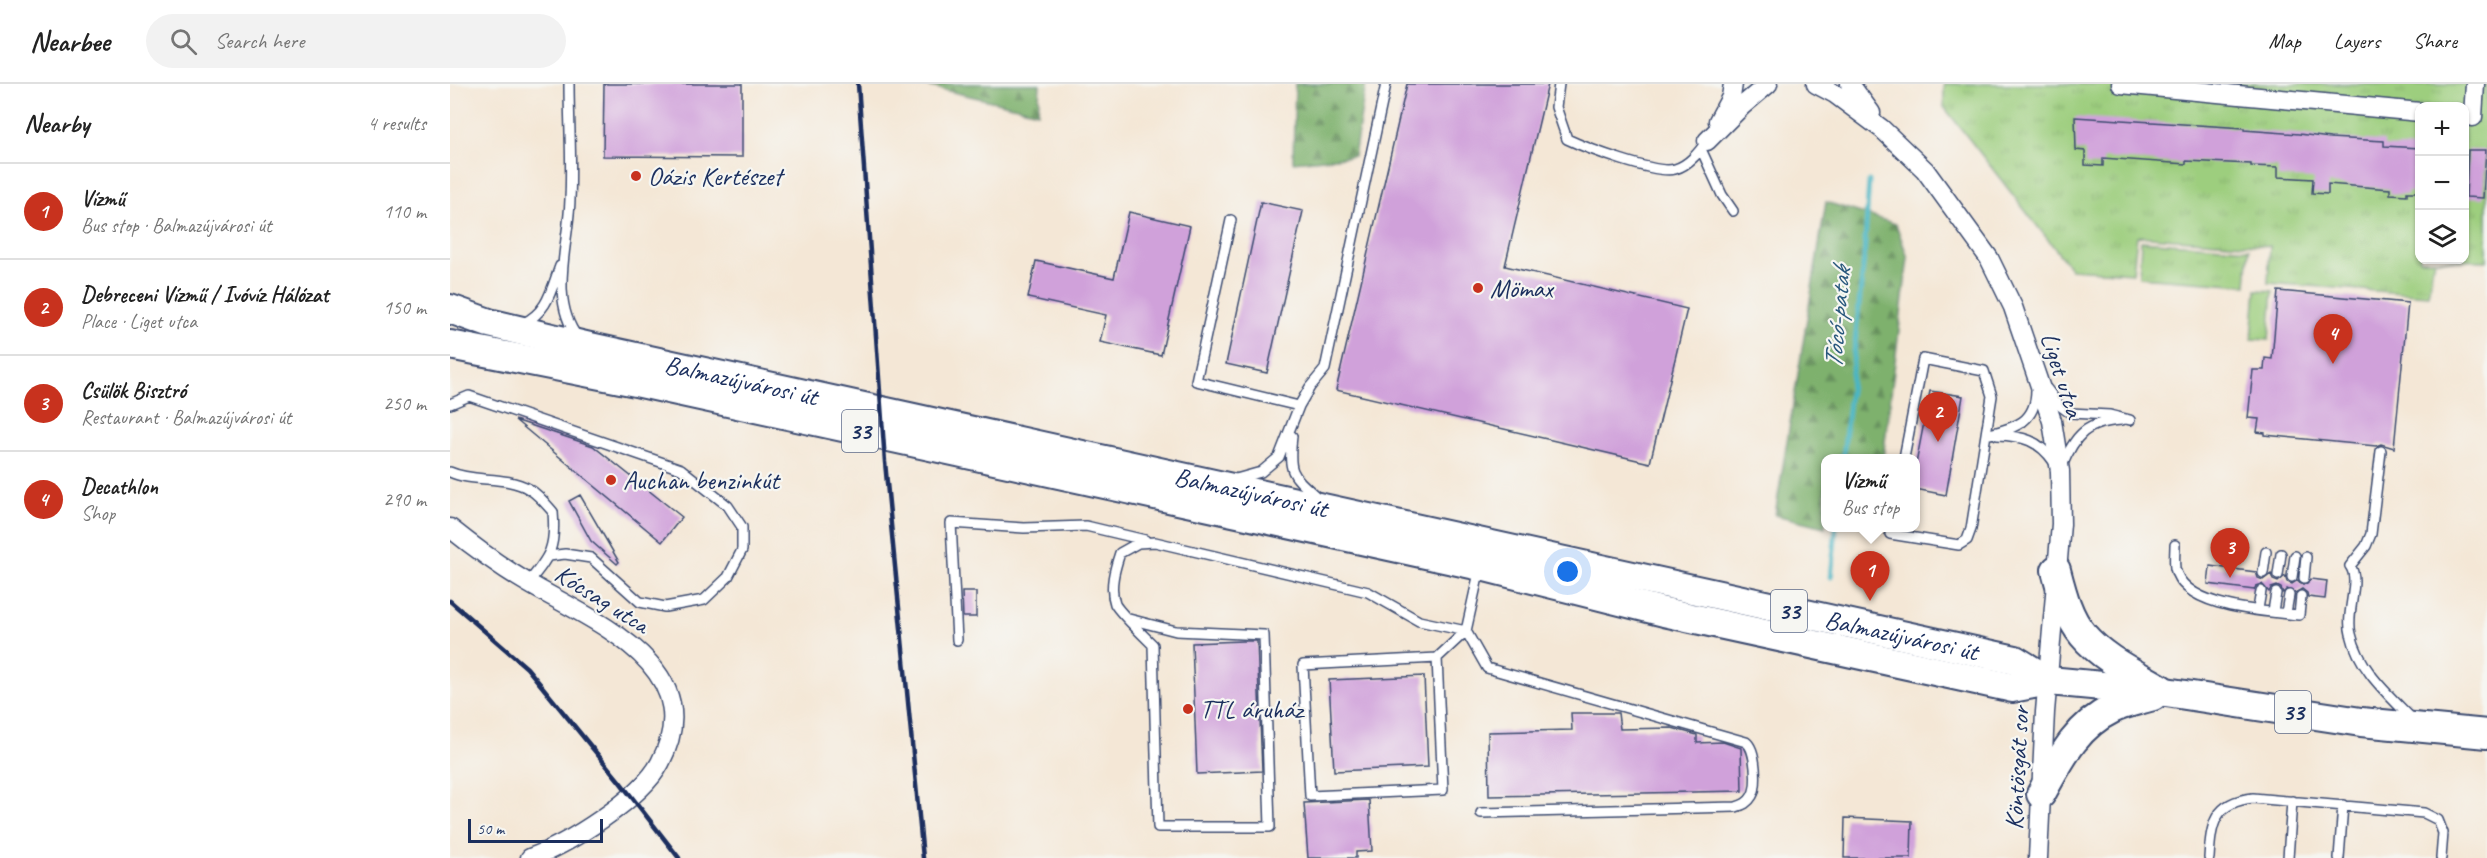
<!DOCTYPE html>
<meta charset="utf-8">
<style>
body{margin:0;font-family:Caveat,sans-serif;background:#f2f2f2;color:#222}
.controls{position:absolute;right:18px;top:18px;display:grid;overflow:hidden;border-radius:12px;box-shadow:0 2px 4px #0004}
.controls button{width:54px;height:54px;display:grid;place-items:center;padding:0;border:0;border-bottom:2px solid #e0e0e0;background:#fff;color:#222;font:30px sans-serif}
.scale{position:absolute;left:18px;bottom:15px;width:135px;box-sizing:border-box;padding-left:6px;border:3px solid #1b2f5e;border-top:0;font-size:16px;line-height:21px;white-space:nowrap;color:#1b2f5e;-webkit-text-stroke:4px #f6f6f2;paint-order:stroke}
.you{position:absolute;left:1118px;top:488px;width:21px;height:21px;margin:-15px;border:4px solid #fff;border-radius:50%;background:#1a73e8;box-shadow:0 0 0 9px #1a73e833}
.badge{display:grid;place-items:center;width:39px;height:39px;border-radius:50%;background:#c8321e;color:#fff;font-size:20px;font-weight:700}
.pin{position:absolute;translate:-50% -50px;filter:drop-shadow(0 2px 3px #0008)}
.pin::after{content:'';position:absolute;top:32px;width:21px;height:18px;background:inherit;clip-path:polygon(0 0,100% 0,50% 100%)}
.popup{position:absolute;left:1371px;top:370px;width:99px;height:78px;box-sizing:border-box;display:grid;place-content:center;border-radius:12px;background:#fff;filter:drop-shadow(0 2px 4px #0005);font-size:20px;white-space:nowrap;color:#767676}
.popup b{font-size:22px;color:#222}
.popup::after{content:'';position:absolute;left:50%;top:100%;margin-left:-12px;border:12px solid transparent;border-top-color:#fff}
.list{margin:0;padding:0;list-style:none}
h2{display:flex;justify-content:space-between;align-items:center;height:78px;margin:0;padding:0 24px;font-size:26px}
h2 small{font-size:20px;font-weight:400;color:#767676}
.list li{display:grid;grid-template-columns:39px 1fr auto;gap:18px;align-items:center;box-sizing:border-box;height:96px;padding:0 24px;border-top:2px solid #e0e0e0}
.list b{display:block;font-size:22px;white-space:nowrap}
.list p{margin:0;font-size:20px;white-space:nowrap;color:#767676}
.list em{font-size:20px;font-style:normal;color:#767676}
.icon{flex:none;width:33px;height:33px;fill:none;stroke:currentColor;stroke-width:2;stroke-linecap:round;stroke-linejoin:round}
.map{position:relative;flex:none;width:2037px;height:774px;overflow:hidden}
header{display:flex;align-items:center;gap:36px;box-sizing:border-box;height:84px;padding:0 30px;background:#fff;border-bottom:2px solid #e0e0e0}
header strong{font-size:28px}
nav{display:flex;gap:33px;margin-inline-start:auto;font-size:21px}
.search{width:420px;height:54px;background:#f2f2f2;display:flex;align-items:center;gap:15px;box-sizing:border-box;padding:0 21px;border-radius:33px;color:#767676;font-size:22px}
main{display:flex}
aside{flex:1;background:#fff}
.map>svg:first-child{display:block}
.grass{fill:url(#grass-tufts);stroke:#5c7e6e;stroke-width:1.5;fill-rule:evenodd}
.forest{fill:url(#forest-firs);stroke:#4c7066;stroke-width:1.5}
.park{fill:#9dce7e;stroke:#5c7e6e;stroke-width:1.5}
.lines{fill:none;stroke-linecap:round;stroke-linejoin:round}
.stream{stroke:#49b6c4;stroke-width:5}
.building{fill:#d0a1da}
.lane-casing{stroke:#3c4b70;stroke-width:12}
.street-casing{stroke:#3c4b70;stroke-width:21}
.primary-casing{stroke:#3c4b70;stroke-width:32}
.lane{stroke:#fff;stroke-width:9}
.street{stroke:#fff;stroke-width:18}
.primary{stroke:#fff;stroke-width:28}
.rail{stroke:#1b2f5e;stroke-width:4.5}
.poi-dot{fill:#c8321e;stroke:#f6f6f2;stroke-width:2}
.labels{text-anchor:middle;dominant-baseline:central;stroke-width:4.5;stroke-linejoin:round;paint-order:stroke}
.shield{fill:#f6f6f2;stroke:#5d6b8a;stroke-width:1.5}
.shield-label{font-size:24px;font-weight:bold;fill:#1b2f5e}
.poi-label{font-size:26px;fill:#1b2f5e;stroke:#f6f6f2;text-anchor:start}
.street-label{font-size:26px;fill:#1b2f5e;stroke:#f6f6f2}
.water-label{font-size:27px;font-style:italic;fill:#29587d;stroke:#f6f6f2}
</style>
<header>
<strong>Nearbee</strong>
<div class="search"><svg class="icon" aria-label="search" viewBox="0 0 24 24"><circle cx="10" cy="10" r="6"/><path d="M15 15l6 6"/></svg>Search here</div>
<nav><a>Map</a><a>Layers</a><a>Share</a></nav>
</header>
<main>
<aside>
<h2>Nearby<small>4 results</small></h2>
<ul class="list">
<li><span class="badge">1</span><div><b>Vízmű</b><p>Bus stop · Balmazújvárosi út</p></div><em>110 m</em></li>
<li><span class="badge">2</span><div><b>Debreceni Vízmű / Ivóvíz Hálózat</b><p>Place · Liget utca</p></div><em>150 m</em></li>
<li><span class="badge">3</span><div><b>Csülök Bisztró</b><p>Restaurant · Balmazújvárosi út</p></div><em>250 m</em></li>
<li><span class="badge">4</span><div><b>Decathlon</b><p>Shop</p></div><em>290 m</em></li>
</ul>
</aside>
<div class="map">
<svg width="2037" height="774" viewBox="0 0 2037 774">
<defs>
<pattern id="grass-tufts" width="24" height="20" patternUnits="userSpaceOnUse" patternTransform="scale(1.5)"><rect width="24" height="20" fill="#9dce7e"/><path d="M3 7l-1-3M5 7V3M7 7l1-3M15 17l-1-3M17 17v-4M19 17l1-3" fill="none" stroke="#87b16f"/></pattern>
<pattern id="forest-firs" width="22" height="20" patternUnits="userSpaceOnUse" patternTransform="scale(1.5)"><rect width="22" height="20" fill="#7eb16d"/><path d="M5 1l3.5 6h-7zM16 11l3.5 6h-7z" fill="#66905d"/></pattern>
</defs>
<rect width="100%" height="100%" fill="#f6f6f2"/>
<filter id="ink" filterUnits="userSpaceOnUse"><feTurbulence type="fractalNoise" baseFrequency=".0167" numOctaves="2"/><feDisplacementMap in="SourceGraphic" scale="12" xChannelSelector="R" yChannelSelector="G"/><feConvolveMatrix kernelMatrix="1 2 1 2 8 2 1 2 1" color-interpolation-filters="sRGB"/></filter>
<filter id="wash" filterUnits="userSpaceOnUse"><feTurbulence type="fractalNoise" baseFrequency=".008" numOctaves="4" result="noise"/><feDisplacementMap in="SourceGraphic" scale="24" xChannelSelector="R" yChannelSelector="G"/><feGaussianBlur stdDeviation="1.35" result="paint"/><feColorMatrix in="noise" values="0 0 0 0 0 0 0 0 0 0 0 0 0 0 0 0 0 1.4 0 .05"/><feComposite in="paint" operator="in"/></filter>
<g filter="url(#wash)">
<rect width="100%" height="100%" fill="#f4e7d6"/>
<path class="grass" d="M1494,0h543v177l-53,-1 -6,35 -160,-12 2,-37 -133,-10 -4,37 -62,-4 -127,-162zM1970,22h44v154h-44z
M1691,157l108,8 -3,36 -107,-8z"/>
<path class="forest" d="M590,0l-2,28 -115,-27 1,-1z
M845,0h71l-12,72 -61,6z
M1376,118l70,22 12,34 -25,200h-58v69l-50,-12z"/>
<path class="park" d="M1806,206l17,1 -4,49 -17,-1z"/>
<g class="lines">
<path class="stream" d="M1393,374l21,-201 5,-76
M1381,493l5,-49"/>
</g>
<g id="blocks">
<path class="building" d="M154,0h138v73l-139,-1z
M957,0h141l-43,182 182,43 -37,154 -314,-73z
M1625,33l169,11v2l55,4 31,4 54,3v5l36,2v44h-13v3l-17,-1v-5l-62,-5v10l-16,-1 1,-14 -35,-2v-10l-27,-1v-2l-65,-3v3l-83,-6v8l-18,-1v-14l-9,-1z
M2018,66h18l-3,48 -17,-1z
M811,118l42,9 -36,162 -41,-9z
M679,128l61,14 -29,129 -61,-13 6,-27 -78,-17 8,-37 78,17z
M1828,207l130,12 -14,145 -13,-4 -5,2 -111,-11v-2l-8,-1 2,-13 -11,-1 5,-48h11l1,-12 7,1z
M1480,307l33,5 -17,99 -31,-6v-20z
M65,336l78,26 89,71 -20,25z
M130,411l39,67 -2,2 -26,-23 -22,-40z
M1760,482l46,6 2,6 5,2 8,-6 2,6 5,2 7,-6 2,6 5,2 6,-4 3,4h5l5,-5 16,2 -2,18 -17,-2 -1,-4 -5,-4 -7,4 -8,-4 -4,4 -2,-5 -4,-2 -6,2 -2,4 -7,-8 -6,2 -2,4 -46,-6z
M512,508h14v25h-13z
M793,557h14l5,130 -65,3 -5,-131z
M974,592l4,91 -94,4 -5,-91z
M1121,629h47l2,16 52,-1 25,7v8l26,-1 18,6 1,43 -253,5 -1,-64 84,-2z
M919,716l3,51 -16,1v6h-48l-4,-55z
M1395,734l67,3 -1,37h-67z"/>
</g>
</g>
<g filter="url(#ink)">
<use href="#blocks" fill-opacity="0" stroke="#3c4b70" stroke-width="1.5"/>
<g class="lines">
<defs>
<path id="lane" d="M119,0c0,38 3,77 1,115 -1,46 -22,99 8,139
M1109,0l-3,23 11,32c19,9 90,36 108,30 14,-4 24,-17 32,-28
M1251,65l21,46 11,16
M781,136l-35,161 103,25
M72,240c26,-12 29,-34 38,-58
M1597,305l12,16 11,8 40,2 20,5
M0,320l19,-8 212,73 47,37 14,21v23l-14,27 -24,23 -39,7 -25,-5 -49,-44 -26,-4 -16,2
M1536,351c27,-7 50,-11 50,-45
M1547,351c26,1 42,5 57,27
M842,352c-4,37 -1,38 26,62
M1931,367l-10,83 -5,12 -16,20c11,14 -5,47 1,68 8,36 38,61 62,86
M1612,382c13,-31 24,-44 60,-46
M0,388c24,11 55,3 79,17 9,5 17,15 24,23 3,36 -3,44 -25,71
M786,395l25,-7 18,-15 20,-51 11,-19 15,-18 61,-285
M1441,444l-1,6 69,11 8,-5 4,-11 21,-133 -8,-25 -61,-12 -19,99
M1725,461c0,7 -1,16 0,23 8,41 92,43 124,47l2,-19
M1030,484l-14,63 21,37 259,74c10,7 12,44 6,54 -4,7 -9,9 -16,11l-255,6
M1813,489l3,-21
M1828,491l3,-21
M1842,493l3,-21
M1854,494l2,-21
M1808,525l3,-18
M1823,527l3,-18
M1836,529l3,-18
M679,535l47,12 88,4 6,192h-112l-5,-182c-8,-8 -34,-33 -38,-41 -6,-17 0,-36 5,-51l18,-10 17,-1 213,50 51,29 47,10
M507,556l-6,-117 73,5 62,-2 59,14
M987,574l6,132 -133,6 -7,-131 134,-7 29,-27
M1759,774c2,-34 5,-56 44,-60l171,15 14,7 5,13 -2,25
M1838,774l4,-57
M1889,774l4,-53"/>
<path id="street" d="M1366,0l19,10 47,35 43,41 64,88 24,49 39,114 8,50 1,53 -16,188 -7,146
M1400,0l21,29
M1671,0l299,28
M2023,33l2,-33
M1268,37l13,-24 2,-13
M1257,57l35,-35 26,-22
M0,444c25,20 51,39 78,55 64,38 183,83 132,180 -18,35 -93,82 -130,95"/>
<g id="primary">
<path id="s1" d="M0,225l39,14 97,23 1429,314 34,21"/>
<path d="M0,261l186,37 845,184 183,46 340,74 8,2 37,-7 117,11 195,30 126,12"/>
<path d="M1606,486c6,23 12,47 27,65 20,24 53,39 78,54"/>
<path d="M1591,710c19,-34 34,-67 71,-85 12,-6 28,-9 41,-13"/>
</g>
</defs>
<use href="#lane" class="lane-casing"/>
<use href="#street" class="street-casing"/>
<use href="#primary" class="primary-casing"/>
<use href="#lane" class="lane"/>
<use href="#street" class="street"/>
<use href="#primary" class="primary"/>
<path class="rail" d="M408,0l27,378 38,396
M0,517l77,67 93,114 59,76"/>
</g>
</g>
<g class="poi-dot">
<circle cx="186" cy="92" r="6"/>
<circle cx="1028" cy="204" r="6"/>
<circle cx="161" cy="396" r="6"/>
<circle cx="738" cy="625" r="6"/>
</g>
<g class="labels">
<g class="shield">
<rect x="392" y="326" width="36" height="42" rx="4.5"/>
<rect x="1321" y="506" width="36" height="42" rx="4.5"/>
<rect x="1825" y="607" width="36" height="42" rx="4.5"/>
</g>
<g class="shield-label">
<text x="410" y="347">33</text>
<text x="1339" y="527">33</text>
<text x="1843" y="628">33</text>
</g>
<g class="poi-label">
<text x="198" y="92">Oázis Kertészet</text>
<text x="1040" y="204">Mömax</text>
<text x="173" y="396">Auchan benzinkút</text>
<text x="750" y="625">TTL áruház</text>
</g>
<g class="street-label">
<text transform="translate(1612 291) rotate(72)">Liget utca</text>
<text stroke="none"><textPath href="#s1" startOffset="300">Balmazújvárosi út</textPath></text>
<text stroke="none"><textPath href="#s1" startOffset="822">Balmazújvárosi út</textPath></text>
<text transform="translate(152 515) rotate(32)">Kócsag utca</text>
<text stroke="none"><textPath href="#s1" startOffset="1488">Balmazújvárosi út</textPath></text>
<text transform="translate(1567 684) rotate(-87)">Köntösgát sor</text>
</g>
<g class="water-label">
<text transform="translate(1387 234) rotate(-85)">Tócó-patak</text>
</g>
</g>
</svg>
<div class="controls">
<button>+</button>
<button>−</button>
<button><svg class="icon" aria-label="layers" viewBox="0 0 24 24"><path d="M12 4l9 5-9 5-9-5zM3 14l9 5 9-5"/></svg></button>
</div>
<div class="scale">50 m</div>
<div class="you"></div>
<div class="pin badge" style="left:1420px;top:517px">1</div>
<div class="popup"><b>Vízmű</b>Bus stop</div>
<div class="pin badge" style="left:1488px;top:358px">2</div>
<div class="pin badge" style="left:1780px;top:494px">3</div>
<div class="pin badge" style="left:1883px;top:280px">4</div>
</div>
</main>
